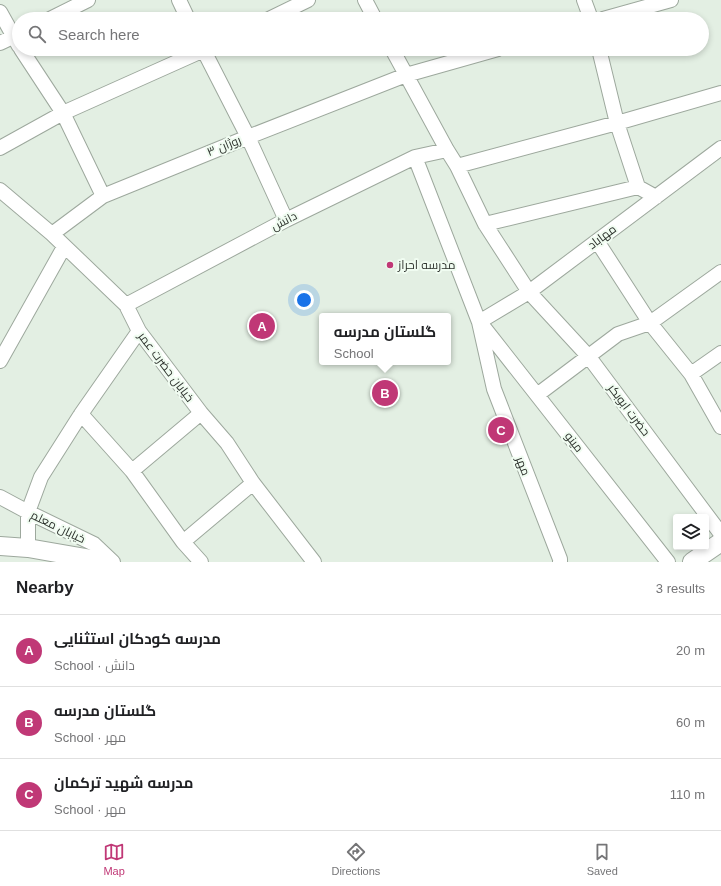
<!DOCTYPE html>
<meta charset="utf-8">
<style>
body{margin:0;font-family:Arial,Cairo,sans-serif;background:#f2f2f2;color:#202124}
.controls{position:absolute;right:12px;bottom:12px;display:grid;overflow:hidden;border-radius:4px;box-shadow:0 2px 6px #0003}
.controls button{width:36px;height:36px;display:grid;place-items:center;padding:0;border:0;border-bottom:1px solid #e0e0e0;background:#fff;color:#202124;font:20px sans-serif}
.you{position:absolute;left:304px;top:300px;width:14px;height:14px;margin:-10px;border:3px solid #fff;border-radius:50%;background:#1a73e8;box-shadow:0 0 0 6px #1a73e833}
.badge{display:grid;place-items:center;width:26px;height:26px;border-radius:50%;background:#c03876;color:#fff;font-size:13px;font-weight:700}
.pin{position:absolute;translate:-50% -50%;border:2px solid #fff;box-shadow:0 1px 4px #0006}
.popup{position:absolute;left:319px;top:313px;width:132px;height:52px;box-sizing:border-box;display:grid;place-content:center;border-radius:4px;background:#fff;filter:drop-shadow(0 1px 3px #0005);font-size:13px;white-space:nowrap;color:#757577}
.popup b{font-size:15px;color:#202124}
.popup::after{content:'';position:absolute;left:50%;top:100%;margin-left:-8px;border:8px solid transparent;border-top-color:#fff}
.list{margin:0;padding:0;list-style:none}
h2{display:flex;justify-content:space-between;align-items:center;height:52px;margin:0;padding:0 16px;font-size:17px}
h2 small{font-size:13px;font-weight:400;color:#757577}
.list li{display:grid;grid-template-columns:26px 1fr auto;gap:12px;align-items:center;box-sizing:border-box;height:72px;padding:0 16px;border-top:1px solid #e0e0e0}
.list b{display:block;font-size:15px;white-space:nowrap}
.list p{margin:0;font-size:13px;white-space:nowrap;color:#757577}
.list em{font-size:13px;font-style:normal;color:#757577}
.icon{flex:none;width:22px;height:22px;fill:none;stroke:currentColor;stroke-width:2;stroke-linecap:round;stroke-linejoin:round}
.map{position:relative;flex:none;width:721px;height:562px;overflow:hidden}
.search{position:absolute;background:#fff;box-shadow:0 2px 6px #0003;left:12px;right:12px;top:12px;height:44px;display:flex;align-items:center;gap:10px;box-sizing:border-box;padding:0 14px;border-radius:22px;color:#757577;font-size:15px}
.sheet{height:268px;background:#fff}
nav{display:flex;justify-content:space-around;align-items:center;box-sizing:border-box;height:56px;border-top:1px solid #e0e0e0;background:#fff;font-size:11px;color:#757577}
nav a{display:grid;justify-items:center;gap:2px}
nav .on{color:#c03876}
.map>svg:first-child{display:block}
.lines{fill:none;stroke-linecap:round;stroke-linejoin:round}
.minor-casing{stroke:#9da89d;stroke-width:16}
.major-casing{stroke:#9da89d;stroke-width:20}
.minor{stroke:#fff;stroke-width:14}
.major{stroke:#fff;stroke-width:18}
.poi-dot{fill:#c03876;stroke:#f0fcf1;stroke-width:1.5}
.labels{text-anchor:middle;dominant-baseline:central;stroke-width:4;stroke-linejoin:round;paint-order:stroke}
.street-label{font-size:12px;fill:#2d322d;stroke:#f0fcf1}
.poi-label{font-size:12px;fill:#2d322d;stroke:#f0fcf1;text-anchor:start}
</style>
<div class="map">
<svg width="721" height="562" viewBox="0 0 721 562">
<rect width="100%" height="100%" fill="#e3efe3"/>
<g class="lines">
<defs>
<path id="minor" d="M179,0l9,19
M365,0l10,19
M584,0l7,19
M0,12l19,34
M50,19l38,-19
M269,19l39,-19
M603,19l68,-19
M0,43l19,-9
M21,49l42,64 40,83
M203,49l45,88 38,83
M392,49l55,101 10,16 28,58 44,68 60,65 132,177
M599,49l18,74 21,64 18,10
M0,148l63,-35 143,-64
M415,157l64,165 15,67 66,170v3
M457,166l160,-43 104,-30
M0,190l52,44 74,71 13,26 62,82 26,30 26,40 61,79
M485,224l153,-37
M52,234l51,-38 145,-59 158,-62 92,-26
M597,241l53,82 41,51 30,53
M126,305l160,-85 129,-63 32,-7
M479,322l50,-30 192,-144
M482,325l186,237
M0,361l64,-114
M691,374l30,-21
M537,395l81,-61 32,-11 71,-51
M81,414l51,57 51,71 18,20
M132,471l69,-58
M0,497l28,15 66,32 19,18
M183,542l70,-59
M28,548v-36l13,-35 40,-63 58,-83"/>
<path id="major" d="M0,546l28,2 81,14
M692,562l29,-20"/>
</defs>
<use href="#minor" class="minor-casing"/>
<use href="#major" class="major-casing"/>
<use href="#minor" class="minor"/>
<use href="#major" class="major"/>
</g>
<circle class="poi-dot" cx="390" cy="265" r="4"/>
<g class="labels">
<g class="street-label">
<text transform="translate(224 146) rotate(-22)">روژان ۳</text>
<text transform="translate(284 221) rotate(-27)">دانش</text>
<text transform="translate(602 237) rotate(-37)">مهاباد</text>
<text transform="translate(166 367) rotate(53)">خیابان حضرت عمر</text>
<text transform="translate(629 410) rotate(53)">حضرت ابوبکر</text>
<text transform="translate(574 442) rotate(52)">مینو</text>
<text transform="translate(523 466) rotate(69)">مهر</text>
<text transform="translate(58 527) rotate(26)">خیابان معلم</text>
</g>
<g class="poi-label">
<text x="398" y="265">مدرسه احراز</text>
</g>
</g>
</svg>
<div class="controls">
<button><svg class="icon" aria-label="layers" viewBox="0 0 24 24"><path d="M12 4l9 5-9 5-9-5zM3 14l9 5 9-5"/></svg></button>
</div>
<div class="you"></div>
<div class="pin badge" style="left:262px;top:326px">A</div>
<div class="pin badge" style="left:385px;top:393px">B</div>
<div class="popup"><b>گلستان مدرسه</b>School</div>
<div class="pin badge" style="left:501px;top:430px">C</div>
<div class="search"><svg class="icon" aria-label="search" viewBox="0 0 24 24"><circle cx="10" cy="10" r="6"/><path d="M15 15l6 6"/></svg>Search here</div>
</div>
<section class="sheet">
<h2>Nearby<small>3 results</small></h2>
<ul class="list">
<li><span class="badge">A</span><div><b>مدرسه کودکان استثنایی</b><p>School · دانش</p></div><em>20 m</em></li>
<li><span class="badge">B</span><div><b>گلستان مدرسه</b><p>School · مهر</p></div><em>60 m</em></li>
<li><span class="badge">C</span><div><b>مدرسه شهید ترکمان</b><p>School · مهر</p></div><em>110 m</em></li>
</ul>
</section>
<nav>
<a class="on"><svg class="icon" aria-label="map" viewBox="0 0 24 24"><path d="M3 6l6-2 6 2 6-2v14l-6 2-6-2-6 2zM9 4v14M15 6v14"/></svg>Map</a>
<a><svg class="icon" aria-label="directions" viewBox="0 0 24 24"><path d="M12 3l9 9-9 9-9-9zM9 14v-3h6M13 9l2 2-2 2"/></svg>Directions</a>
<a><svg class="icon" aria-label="saved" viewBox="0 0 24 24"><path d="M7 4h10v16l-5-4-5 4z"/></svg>Saved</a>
</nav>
